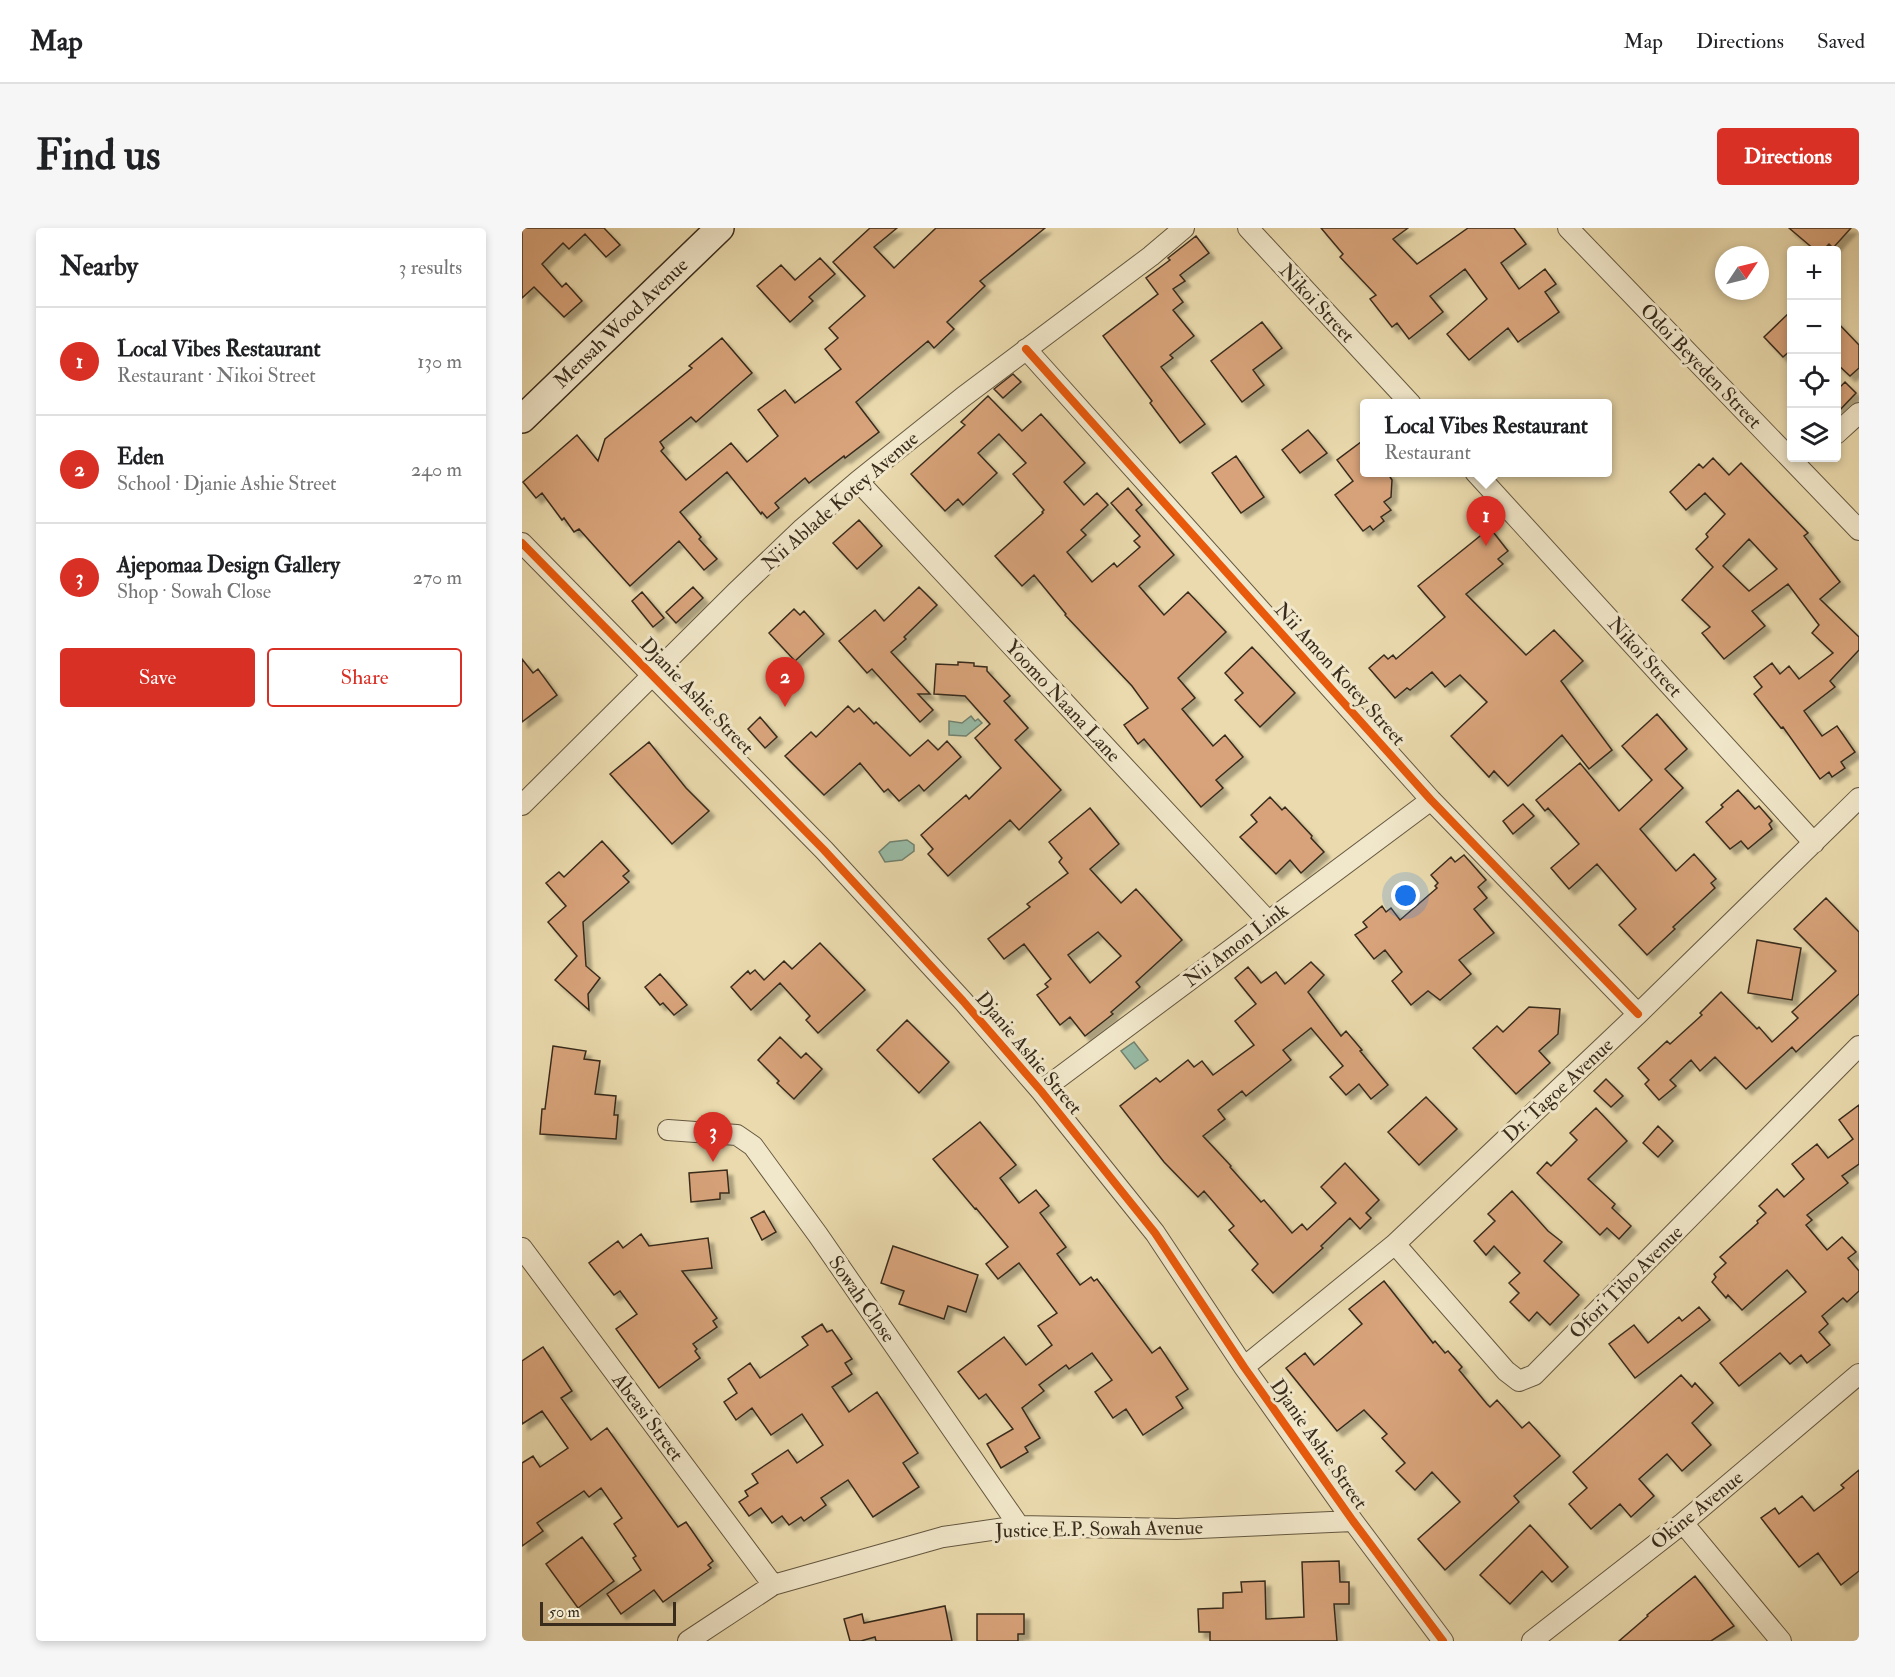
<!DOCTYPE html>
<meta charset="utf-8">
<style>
body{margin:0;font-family:"IM FELL Double Pica",serif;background:#f6f6f6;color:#202124}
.controls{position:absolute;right:18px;top:18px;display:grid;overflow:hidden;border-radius:6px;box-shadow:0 3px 9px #0003}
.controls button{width:54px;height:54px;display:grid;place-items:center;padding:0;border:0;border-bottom:2px solid #e0e0e0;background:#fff;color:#202124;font:30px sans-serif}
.compass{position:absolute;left:1193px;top:18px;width:54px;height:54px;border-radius:50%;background:#fff;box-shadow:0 3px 9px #0003;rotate:55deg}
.scale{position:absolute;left:18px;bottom:15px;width:136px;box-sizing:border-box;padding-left:6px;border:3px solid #392c1c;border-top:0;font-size:16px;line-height:21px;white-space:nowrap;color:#392c1c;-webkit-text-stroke:4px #f1e7ca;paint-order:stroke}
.you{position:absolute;left:884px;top:668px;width:21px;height:21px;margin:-15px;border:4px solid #fff;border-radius:50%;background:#1a73e8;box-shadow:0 0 0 9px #1a73e833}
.badge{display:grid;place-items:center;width:39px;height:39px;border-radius:50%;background:#d93025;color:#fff;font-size:20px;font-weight:700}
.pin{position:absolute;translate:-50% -50px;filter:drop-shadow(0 2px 3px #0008)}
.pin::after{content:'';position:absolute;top:32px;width:21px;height:18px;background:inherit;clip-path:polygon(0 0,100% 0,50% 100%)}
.popup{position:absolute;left:838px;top:171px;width:252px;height:78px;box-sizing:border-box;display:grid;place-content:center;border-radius:6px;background:#fff;filter:drop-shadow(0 2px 4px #0005);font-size:20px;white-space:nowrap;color:#757577}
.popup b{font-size:22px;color:#202124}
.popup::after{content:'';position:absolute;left:50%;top:100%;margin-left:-12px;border:12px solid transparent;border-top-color:#fff}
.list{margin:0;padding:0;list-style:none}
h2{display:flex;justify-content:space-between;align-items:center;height:78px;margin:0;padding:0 24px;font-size:26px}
h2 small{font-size:20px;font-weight:400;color:#757577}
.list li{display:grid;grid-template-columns:39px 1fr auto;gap:18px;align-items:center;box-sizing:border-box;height:108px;padding:0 24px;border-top:2px solid #e0e0e0}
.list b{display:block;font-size:22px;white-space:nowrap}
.list p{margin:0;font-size:20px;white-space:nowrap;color:#757577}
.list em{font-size:20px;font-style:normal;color:#757577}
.actions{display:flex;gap:12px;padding:18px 24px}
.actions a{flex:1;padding:14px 0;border:2px solid #d93025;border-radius:6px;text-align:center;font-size:21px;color:#d93025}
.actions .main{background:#d93025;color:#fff}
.icon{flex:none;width:33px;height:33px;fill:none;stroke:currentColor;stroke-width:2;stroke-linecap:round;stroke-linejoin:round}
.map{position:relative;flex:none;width:1337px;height:1413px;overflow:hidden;border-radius:6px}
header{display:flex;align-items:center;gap:36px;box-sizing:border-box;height:84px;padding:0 30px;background:#fff;border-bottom:2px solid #e0e0e0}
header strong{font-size:28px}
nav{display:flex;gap:33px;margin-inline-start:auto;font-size:21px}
.intro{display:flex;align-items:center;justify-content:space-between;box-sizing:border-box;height:144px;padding:0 36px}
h1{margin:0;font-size:42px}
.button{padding:15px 27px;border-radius:6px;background:#d93025;color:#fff;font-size:21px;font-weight:700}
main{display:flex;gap:36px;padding:0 36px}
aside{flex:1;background:#fff;border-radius:6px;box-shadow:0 3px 9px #0003}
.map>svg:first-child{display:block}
.water{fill:#98bba6;stroke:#72826f;stroke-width:1.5}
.building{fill:#d8a37a;stroke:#392c1c;stroke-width:1.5;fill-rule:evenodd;filter:url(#shadow)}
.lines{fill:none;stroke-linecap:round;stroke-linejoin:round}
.street-casing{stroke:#655840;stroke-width:22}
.secondary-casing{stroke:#392c1c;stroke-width:30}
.street{stroke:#f1e7ca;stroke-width:20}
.secondary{stroke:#f1e7ca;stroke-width:27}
.cycleway-casing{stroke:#f1e7ca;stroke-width:11}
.cycleway{stroke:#e8590c;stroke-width:8}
.labels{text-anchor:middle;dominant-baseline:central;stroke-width:6;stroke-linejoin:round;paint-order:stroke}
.street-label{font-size:20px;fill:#392c1c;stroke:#f1e7ca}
</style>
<header>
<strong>Map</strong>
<nav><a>Map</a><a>Directions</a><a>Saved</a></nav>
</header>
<div class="intro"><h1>Find us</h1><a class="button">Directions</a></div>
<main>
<aside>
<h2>Nearby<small>3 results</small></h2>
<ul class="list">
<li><span class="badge">1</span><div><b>Local Vibes Restaurant</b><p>Restaurant · Nikoi Street</p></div><em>130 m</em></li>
<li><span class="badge">2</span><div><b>Eden</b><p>School · Djanie Ashie Street</p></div><em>240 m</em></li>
<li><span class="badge">3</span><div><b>Ajepomaa Design Gallery</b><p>Shop · Sowah Close</p></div><em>270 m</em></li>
</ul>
<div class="actions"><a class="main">Save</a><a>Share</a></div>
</aside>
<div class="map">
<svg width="1337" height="1413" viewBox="0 0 1337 1413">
<defs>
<filter id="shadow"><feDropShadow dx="5.5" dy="5.5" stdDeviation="1.5" flood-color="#0004"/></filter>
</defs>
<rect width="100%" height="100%" fill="#eadaad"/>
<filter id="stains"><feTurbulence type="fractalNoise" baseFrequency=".00333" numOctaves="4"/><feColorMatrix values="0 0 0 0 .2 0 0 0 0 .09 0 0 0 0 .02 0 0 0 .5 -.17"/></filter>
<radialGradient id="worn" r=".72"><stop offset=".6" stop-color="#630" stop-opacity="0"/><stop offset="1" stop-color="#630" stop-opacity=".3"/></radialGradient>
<path class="water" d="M449,488l4,5 3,-2 4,4 -16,13 -17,-1v-14l13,2z
M385,612l7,5v6l-12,9 -17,2 -6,-10 11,-10z
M612,814l14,18 -13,9 -14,-18z"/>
<path class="building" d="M0,0h82l16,17 -14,12 -21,-23 -16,15 -6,-6 -21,21 20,23 4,-4 16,18 -18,16 -30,-30 -12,11z
M348,0h27l-23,19 20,21 42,-40h109l-65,53 5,5 -38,36 7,7 -20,19 -6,-7 -72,61 23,30 -34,26 -1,-2 -35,27 -4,-5 -30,25 4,5 -12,10 -5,-6 -1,2 -34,-42 -47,40 21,25 -2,2 18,20 -13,11 -25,-29 -49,45 -51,-57 -5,3 -10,-14 -2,2 -20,-27 -6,5 -13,-16 54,-47 21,26 7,-22 87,-71 -3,-2 33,-28 30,35 -56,49 -5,-5 -31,25 4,6 -3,3 25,29 45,-37 16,19 31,-26 -20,-26 27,-20 10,13 46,-34 -16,-20 13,-11 -9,-10 36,-32 -32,-34z
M799,0h87l-15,11 24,25 51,-36h46l12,16 -25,19 18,26 26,-20 11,15 -11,8 14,20 -41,30 -10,-14 -39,32 -22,-26 40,-35 -22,-30 -35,27 13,16 -34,27 -12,-16 -5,4 -22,-28 6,-4 -36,-38 3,-3z
M1267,0h62l-18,20 -4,-4 -6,6h-8z
M674,8l13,17 -29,22 5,6 -12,8 10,13 -10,8 21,26 -24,19 3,3 -12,9 44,57 -25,19 -30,-40 2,-2 -49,-65 55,-42 -12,-16 24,-18 -2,-2z
M298,30l15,16 -26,23 4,4 -23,21 -33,-36 24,-21 14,15z
M1269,83v39l-8,7 -19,-20z
M1314,93l23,24v23l-9,8 -14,-13z
M740,94l20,26 -29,22 11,15 -22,17 -31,-41z
M491,146l8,8 -18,16 -9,-9z
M1323,154l11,11 -20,21v-23z
M466,168l34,35 19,-17 44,49 -21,19 20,23 13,-12 11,12 -27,25 5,5 -19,17 25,30 22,-19 3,4 23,-20 -6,-6 6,-5 -29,-33 17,-15 14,17 -6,5 38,45 -35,31 25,29 24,-23 38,40 -48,46 17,20 -13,11 31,37 12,-11 18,22 -27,23 7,8 -22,19 -57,-68 -6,5 -14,-19 24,-17 -16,-22 -67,-71 1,-1 -32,-39 -12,11 -27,-30 48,-43 -1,-1 2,-2 -31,-36 13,-11 -27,-29 -21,19 19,20 -34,32 -5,-6 -13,12 -34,-37 54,-49 -4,-3z
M786,202l19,23 -27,20 -18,-23z
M843,211v33h22l5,8 -1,17 -7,5 7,8 -10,7 3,4 -11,9 -3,-4 -7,5 -28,-36 18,-14 -16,-21z
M714,228l28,41 -23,16 -29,-40z
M1191,230l16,17 12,-12 67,70 -4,3 36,46 -20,17 39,38v13l-29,31 5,6 -31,24 18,25 15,-10 18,26 -14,10 4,6 -13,9 -3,-5 -9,7 -37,-52 -2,1 -27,-34 8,-7 -8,-10 18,-14 8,11 9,-8 10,13 34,-26 -21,-20 7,-8 -31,-41 -36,27 13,15 -41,33 -22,-26 8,-6 -28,-27 31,-33 -17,-18 12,-12 -2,-3 19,-20 -20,-21 -19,17 -16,-18 29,-28 4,4zM1227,311l28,30 -28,22 -26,-25z
M337,292l23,26 -25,23 -24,-26z
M968,300l18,23 -10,8 5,5 -37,30 60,61 28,-25 29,31 -22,20 51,69 -23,19 -27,-34 -54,51 -14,-15 -5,6 -38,-41 36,-34 -27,-27 -15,12 -13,-15 -22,18 -3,-2 -12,10 -26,-30 15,-13 4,4 5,-4 3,4 49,-42 -27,-31z
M171,359l10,11 -27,25 -10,-11z
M397,359l18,18 -33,32 2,2 -15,13 39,42h-12l15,16 -13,12 -48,-53 -5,4 -28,-32 36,-31 9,11z
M120,364l22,26 -11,9 -21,-26z
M272,381l6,6 4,-4 20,23 -29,27 -26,-28z
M730,419l43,46 -35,34 -25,-27 8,-7 -18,-20z
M0,431l11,14 5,-4 19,26 -35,27z
M436,434l16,1v3l13,1v4l23,25 -6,5 24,27 -13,12 46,50 -42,40 -9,-10 -62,56 -20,-22 5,-5 -12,-14 45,-40 3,4 32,-31 -26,-30 15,-14 -25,-28 -31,-2 2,-30 22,1z
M326,478l6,6 5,-4 15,16 2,-2 34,34 18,-16 10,10 9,-9 14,16 -37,34 -5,-6 -20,16 -11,-12 -4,3 -24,-29 -36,32 -39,-39 26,-24 5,5z
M1135,486l30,35 -22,20 18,19 -43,41 36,42 18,-17 22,25 -5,4 4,5 -42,39 2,2 -28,26 -28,-30 17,-16 -39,-45 -28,25 -18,-21 28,-24 -31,-36 -3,3 -9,-11 44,-37 39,48 33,-31 -30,-34z
M238,489l17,20 -12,11 -17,-19z
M127,514l37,46 23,23 -37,33 -62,-70z
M1216,562l17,19 4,-3 13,15 -3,3 3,5 -24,20 -7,-8 -11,8 -24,-27 17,-15 -2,-2z
M748,569l12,13 3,-3 27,29 -1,2 13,14 -23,21 -11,-13 -14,14 -36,-37 17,-15 -6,-7z
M1001,576l11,12 -21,18 -10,-13z
M568,580l29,36 -29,25 31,34 15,-14 46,51 -46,42 4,5 -29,25 2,2 -28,22 -15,-19 -10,8 -23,-30 11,-8 -3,-3 6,-5 -27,-35 -20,15 -16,-20 42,-32 -3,-3 41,-31 -9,-11 3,-4 -13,-16zM576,704l23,24 -31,27 -22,-28z
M80,613l27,30 -6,5 6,6 -46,40 3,44 14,12 -12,16 1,16 -34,-30 22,-24 -29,-34 18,-16 -20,-23 13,-11 5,5z
M942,627l22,25 -8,7 9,11 -13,11 20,24 -35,27 12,14 -31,26 -12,-9 -17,14 -19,-24 10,-9 -17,-22 -11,9 -19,-24 12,-8 -4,-5 19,-16 4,6 5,-4 9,12 37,-32 -2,-2 3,-3 -7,-8 20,-18 4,5z
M1304,670l33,34v62l-63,58 -4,-5 -46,42 -31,-32 -15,14 -9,-11 -21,20 6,6 -17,14 -14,-16 4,-4 -11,-12 29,-27 3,3 32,-29 -2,-2 21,-21 36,37 2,-2 13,15 26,-24 -6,-6 44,-41 -42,-42z
M1235,712l44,8 -9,52 -44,-7z
M298,715l45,47 -47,43 -12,-13 4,-4 -30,-33 -29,27 -20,-23 17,-16 2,3 5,-4 9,10 20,-19 8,8z
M789,734l13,13 -16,17 33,44 5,-5 16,19 -2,1 28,34 -17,14 -12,-15 -13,11 -16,-18 13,-11 -32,-38 -28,22 8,10 -45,36 -4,-5 -24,19 7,9 -22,17 28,30 -1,1 31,35 3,-2 28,33 10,-9 5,6 29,-27 -15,-16 24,-24 34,37 -13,13 5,5 -11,11 -10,-11 -29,28 2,2 -50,45 -21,-23 6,-6 -29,-34 5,-4 -30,-35 -6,6 -34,-35 -44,-56 36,-28 4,4 28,-22 6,7 8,-6 11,14 41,-30 -19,-24 21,-17 -21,-26 13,-11 13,16 15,-11 9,12z
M138,746l27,31 -13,10 -11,-12 -3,2 -15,-18z
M1007,779l31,2 -2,25 -19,17 11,12 -34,31 -43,-46 24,-22 6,6z
M385,792l42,42 -30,31 -42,-43z
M258,809l21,21 5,-5 16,16 -28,30 -17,-16 2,-2 -21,-21z
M31,818l33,5 -2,8 16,2 -5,33 21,2 -2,19h4l-2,24 -76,-5 2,-25h3z
M1084,851l17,17 -12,11 -17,-16z
M904,869l31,32 -38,36 -31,-33z
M1337,877v59l-17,12 6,7 -41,32 5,5 -6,5 21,25 15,-13 14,15 -8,6 11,13v20l-12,11 -4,-4 -21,18 6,8 -9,8 11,13 -23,18 -6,-8 -11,9 -10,-11 -41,33 -19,-23 86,-71 -19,-22 -45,40 -14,-15 -2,3 -14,-16 4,-5 -2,-3 12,-11 -6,-6 38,-34 -1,-2 9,-8 -7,-7 18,-17 7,8 20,-18 -12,-15 25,-20 11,14 25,-19 -14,-19z
M1074,880l31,33 -39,38 27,25 -3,4 19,18 -12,13 -12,-11 -7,7 -63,-62 10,-11 4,4 26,-26 -7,-7z
M458,894l36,43 -16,13 19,25 17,-13 13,16 -9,7 26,34 -9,7 23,31 11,-8 3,4 3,-2 55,74 8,-6 28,42 -12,8 7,11 -40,27 -17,-26 -13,9 -18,-26 17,-12 -20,-27 -23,16 -3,-4 -27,20 5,6 -22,17 18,30 -15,9 3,5 -27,16 -14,-24 26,-15 -27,-35 -7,5 -21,-27 46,-35 22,28 26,-20 -14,-19 19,-13 -38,-50 -21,16 -12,-15 22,-17 -32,-39 -1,1 -42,-50z
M1136,898l15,15 -15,16 -15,-14z
M205,942l2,23h-9v6l-29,3 -2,-29z
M990,963l36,40 14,11 -18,19 35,34 -29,30 -13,-13 -8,9 -19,-19 9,-9 -10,-10 11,-10 -26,-27 -8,9 -12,-14 21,-20 -7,-7z
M242,983l12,21 -14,8 -11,-22z
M119,1006l8,12 59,-8 4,30 -30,3 35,47 -4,3 4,6 -24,17 4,5 -2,2 5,7 -41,30 -43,-59 21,-15 -17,-23 -6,4 -25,-32 29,-22 5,7z
M371,1018l85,29 -12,37 -18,-6 -4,13 -45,-15 5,-13 -23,-8z
M862,1053l49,62 2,-2 10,12 3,-2 14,16 -3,3 28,34 3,3 7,-7 25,28 7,-6 31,34 -46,40 5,6 -74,68 -27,-31 42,-37 -28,-30 -17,18 -19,-19 9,-8 -23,-25 5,-4 -23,-24 -27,21 -51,-63 19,-15 9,12 48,-41 -13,-15z
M1177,1079l11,13 -75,58 -26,-34 25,-19 14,18 31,-26 3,4z
M300,1096l5,8 5,-2 20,29 -7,4 7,11 -20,13 17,25 28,-20 41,61 -15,10 16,24 -46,30 -25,-37 -27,18 5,7 -22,16 -3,-4 -12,8 -7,-9 -10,7 -11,-15 -12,8 -10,-14 9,-6 -3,-5 13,-8 -6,-9 36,-24 9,13 26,-18 -21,-31 -31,21 -19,-27 -16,12 -12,-18 13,-9 -9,-14 22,-16 10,15 48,-33 -6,-8z
M21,1119l29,44 -11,7 30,42 16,-12 71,99 8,-5 27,39 -5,4 3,3 -48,34 -9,-12 -33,24 -14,-20 34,-24 -8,-12 3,-2 -22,-32 8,-6 -21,-30 -12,9 -5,-6 -47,32 6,8 -21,15v-83l11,-7 7,11 28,-19 -26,-37 -20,13v-63z
M1159,1147l11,12 3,-4 18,20 -21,20 19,22 -29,26 -15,-17 -28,25 15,17 -23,21 -11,-13 -29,25 -22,-25 18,-16 -14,-16z
M1337,1242v101l-18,14 -23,-32 -19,14 -38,-49 14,-10 4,6 23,-18 12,15 30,-23 -3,-3z
M1008,1297l38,42 -16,15 -10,-11 -32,33 -30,-29z
M60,1309l32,44 -36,27 -32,-44z
M817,1333l1,21h9v22h-15l3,37h-127v-9h-11l-1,-23 25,-1v-15l19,-1 -1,-10 24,-1 1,38 38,-2 -2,-55z
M1173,1348l39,50 -23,15h-92l29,-25 -1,-1z
M423,1378l7,35h-76l-1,-4 -14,4h-11l-6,-22 18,-5 2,9z
M455,1386h47v20h-6v7h-41z"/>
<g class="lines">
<defs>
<path id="street" d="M726,0l163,176
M1046,0l291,302
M504,121l405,451 207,214
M1314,206l23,-21
M953,244l339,371
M336,253l410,440
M0,315l302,307 139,151 78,90 114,142 89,134 109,154 90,120
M0,577l214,-213 67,-64 55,-47 105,-84 188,-141 33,-28
M519,863l390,-291
M146,902l69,5 16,11 65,89 201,291
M873,1016l111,127 13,10 15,-6 325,-329
M0,1020l251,337
M722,1139l151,-123 243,-230 221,-216
M1161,1295l98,118
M166,1413l85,-56 170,-48 76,-11 158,3 176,-8
M1010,1413l151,-118 176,-149"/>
<path id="secondary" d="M0,191l198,-191"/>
</defs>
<use href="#street" class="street-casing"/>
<use href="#secondary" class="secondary-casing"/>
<use href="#street" class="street"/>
<use href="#secondary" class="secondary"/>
<defs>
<path id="cycleway" d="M504,121l405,451 207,214
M0,315l302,307 139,151 78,90 114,142 89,134 109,154 90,120"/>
</defs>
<use href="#cycleway" class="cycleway-casing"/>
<use href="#cycleway" class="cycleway"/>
</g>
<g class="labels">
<g class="street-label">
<text transform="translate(795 75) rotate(47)">Nikoi Street</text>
<text transform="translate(99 95) rotate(-44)">Mensah Wood Avenue</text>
<text transform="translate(1179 138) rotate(46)">Odoi Beyeden Street</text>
<text transform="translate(318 273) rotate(-41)">Nii Ablade Kotey Avenue</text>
<text transform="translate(1123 429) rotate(48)">Nikoi Street</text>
<text transform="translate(818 446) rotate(48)">Nii Amon Kotey Street</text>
<text transform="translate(175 468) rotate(46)">Djanie Ashie Street</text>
<text transform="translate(541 473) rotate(47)">Yoomo Naana Lane</text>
<text transform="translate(714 717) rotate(-37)">Nii Amon Link</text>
<text transform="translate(507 825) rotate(50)">Djanie Ashie Street</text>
<text transform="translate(1036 862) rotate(-43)">Dr. Tagoe Avenue</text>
<text transform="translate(1104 1054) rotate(-45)">Ofori Tibo Avenue</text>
<text transform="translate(340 1071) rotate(55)">Sowah Close</text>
<text transform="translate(126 1189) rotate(53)">Abeasi Street</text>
<text transform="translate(797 1216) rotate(55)">Djanie Ashie Street</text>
<text transform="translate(1175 1282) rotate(-39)">Okine Avenue</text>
<text transform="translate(577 1301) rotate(-1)">Justice E.P. Sowah Avenue</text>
</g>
</g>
<rect width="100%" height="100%" filter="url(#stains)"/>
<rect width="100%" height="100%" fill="url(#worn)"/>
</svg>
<div class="controls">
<button>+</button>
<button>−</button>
<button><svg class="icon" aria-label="locate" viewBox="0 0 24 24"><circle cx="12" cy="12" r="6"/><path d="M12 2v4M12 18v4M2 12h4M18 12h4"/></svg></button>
<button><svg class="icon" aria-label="layers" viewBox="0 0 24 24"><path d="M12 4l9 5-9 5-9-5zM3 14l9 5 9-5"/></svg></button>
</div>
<svg class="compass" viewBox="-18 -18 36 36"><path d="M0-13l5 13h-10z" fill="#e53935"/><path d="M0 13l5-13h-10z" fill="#757577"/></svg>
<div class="scale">50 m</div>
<div class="you"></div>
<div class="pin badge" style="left:964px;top:318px">1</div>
<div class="popup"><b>Local Vibes Restaurant</b>Restaurant</div>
<div class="pin badge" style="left:263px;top:479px">2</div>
<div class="pin badge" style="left:191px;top:934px">3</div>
</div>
</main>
